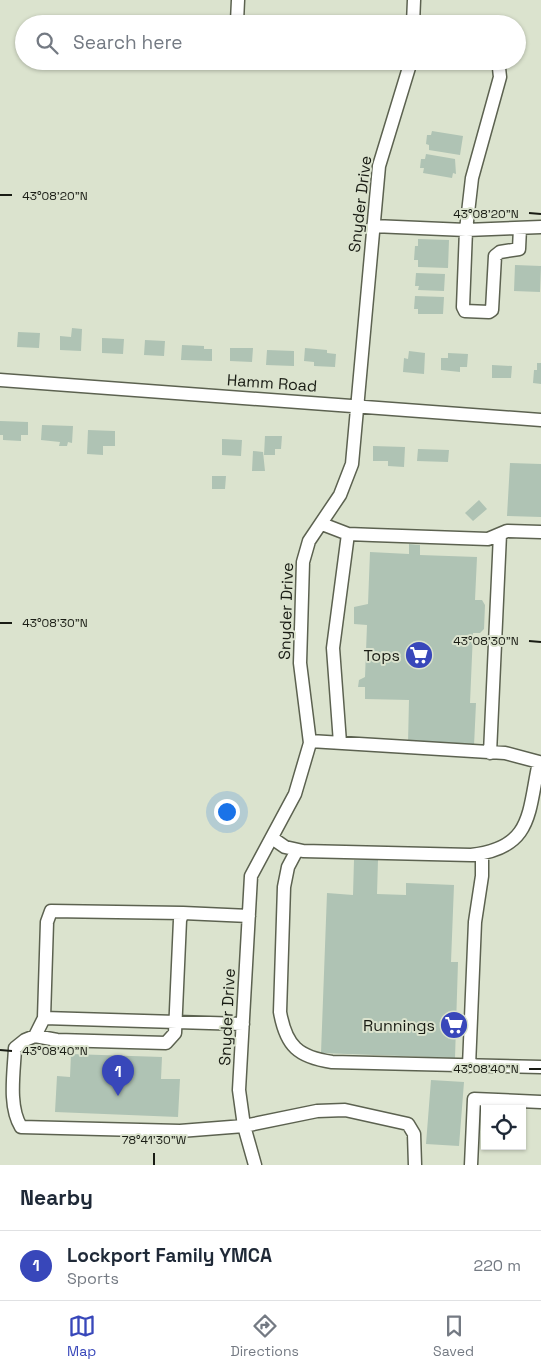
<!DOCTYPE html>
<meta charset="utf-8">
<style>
body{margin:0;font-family:"Space Grotesk",sans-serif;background:#f2f2f3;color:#1f2937}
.controls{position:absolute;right:15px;bottom:15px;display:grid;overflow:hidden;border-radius:0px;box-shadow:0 1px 4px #0004}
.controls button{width:45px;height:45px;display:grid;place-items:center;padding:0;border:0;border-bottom:1px solid #e0e1e3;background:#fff;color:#1f2937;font:25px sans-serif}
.you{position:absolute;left:226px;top:811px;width:18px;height:18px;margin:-12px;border:4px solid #fff;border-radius:50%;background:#1a73e8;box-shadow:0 0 0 8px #1a73e833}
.badge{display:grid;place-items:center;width:32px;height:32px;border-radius:50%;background:#3847ba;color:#fff;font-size:16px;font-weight:700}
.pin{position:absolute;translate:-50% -41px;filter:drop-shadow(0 1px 2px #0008)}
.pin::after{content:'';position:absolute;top:26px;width:18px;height:15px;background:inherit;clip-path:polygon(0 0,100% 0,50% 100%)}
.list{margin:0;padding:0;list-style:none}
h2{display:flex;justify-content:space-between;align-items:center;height:65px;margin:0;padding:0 20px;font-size:21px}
h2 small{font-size:16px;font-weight:400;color:#747a83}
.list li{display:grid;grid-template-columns:32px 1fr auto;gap:15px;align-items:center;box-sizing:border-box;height:70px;padding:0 20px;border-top:1px solid #e0e1e3}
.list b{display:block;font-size:19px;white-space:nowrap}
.list p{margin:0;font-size:16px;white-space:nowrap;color:#747a83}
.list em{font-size:16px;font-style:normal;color:#747a83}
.icon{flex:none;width:28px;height:28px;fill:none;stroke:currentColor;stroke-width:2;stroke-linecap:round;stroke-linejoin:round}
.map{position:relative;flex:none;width:541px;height:1165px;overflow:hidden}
.search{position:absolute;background:#fff;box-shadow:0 1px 4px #0004;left:15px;right:15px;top:15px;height:55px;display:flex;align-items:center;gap:12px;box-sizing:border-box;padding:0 18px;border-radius:28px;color:#747a83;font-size:19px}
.sheet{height:135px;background:#fff}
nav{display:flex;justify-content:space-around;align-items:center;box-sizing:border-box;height:70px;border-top:1px solid #e0e1e3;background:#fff;font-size:14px;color:#747a83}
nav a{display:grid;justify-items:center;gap:2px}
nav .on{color:#3847ba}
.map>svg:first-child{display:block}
.building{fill:#afc3b4}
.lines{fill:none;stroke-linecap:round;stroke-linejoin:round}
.minor-casing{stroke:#5c6250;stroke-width:15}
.minor{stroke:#fff;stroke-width:12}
.ticks{fill:none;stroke:#191c14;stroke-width:2}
.labels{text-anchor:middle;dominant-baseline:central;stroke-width:4;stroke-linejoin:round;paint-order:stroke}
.street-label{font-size:16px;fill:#191c14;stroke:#dbe3ce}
.poi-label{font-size:16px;fill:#191c14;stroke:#dbe3ce;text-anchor:end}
.ticks-label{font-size:12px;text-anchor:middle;fill:#191c14;stroke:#dbe3ce;stroke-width:4;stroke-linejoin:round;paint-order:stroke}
</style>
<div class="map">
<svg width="541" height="1165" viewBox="0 0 541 1165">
<rect width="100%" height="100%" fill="#dbe3ce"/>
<path class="building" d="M432,131l31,5 -3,19 -31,-5v-5l-3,-1 1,-9h4z
M426,154l29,5 1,15 -3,-1 -1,5 -29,-5 1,-5h-4l1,-9h4z
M418,239l31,1 -1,28 -30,-1v-7h-4l1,-14h3z
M515,265l26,1 -1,26 -26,-1z
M416,273l29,1 -1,17 -26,-1 1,-4h-4z
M415,296l29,1 -1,17h-25v-5h-4z
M72,328l10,1 -1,22 -21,-1v-14l11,1z
M18,332l22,1 -1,15 -22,-1z
M102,338l22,1 -1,15 -21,-1z
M145,340l20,1 -1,15 -20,-1z
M182,345l22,1v3h8v12l-31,-1z
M230,348h23l-1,14 -22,-1z
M305,348l22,2v3l9,1 -1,13 -21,-1v-4l-10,-1z
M267,350l27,1v15l-28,-1z
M409,351l16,2 -1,21 -21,-2 1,-14 4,1z
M448,353l20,1 -1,13h-7v5l-19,-2v-12h7z
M537,363h4v21l-8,-1 1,-13h3z
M492,365l20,1 -1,12h-19z
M0,421l28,1v13h-7v6l-18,-1v-5h-3z
M42,425l31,1 -1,17 -4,-1 -1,4h-8l1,-4 -19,-2z
M88,430l27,1v15h-12v9l-16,-1z
M265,436h17l-1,13h-6v6h-11z
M222,439l20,1 -1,16 -19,-1z
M373,446l32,1 -1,20 -16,-1v-5h-15z
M418,449l31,1 -1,12 -31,-1z
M253,451l10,1 2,19h-13z
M510,463l31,1v53l-34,-1z
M212,476h14l-1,13h-13z
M479,500l8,9 -14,12 -8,-8z
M409,544l11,1v10l57,2 -2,43h7l3,5 -1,24 -4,4h-7l-3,70h6l-2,43 -66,-3 1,-43 -44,-1v-12h-7l1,-7 6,-3 2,-52 -13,-1v-17l14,-3 2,-52 39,2z
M354,860h24l-1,34 29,1v-12l48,2 -3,77h7l-3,96 -134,-5 6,-160 26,2z
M71,1054l91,3 -1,22h19l-2,38 -123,-5 2,-36 13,1z
M431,1080l33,2 -5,64 -33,-2z"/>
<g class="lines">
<defs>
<path id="minor" d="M238,0l-1,22 30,1
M413,24l1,-24
M495,61l4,7 1,9 -28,101 -6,52 -3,77 2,4 24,1 3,-2 3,-54 5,-4 19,-3 1,-21
M373,226l93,4 75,-3
M0,380l541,40
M322,524l26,10 25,1 115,4 19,-8 34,1
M340,743l-7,-95 15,-114
M490,753l10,-219
M272,838l13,9 18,4 168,4c62,-7 57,-42 68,-93l-34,-9 -195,-12
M297,850l-9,17 -4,20 -4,125c6,34 18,45 52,50l209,5
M44,1018l3,-96 4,-11 132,2
M243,1024l-199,-6 -9,18 -10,4 -10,8c-1,24 -7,58 6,79l159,4 64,-5 73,-15 28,-1 63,14 6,10 1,31
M35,1036l22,4 109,3 9,-10 5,-113 3,-7 66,3
M469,1066l6,-144 7,-46v-22
M255,1165l-11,-39 -5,-36 12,-214 44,-82 15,-51 -10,-80 3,-101 6,-21 31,-46 12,-31 27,-298 32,-105
M471,1165l3,-66 67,3"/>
</defs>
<use href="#minor" class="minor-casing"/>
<use href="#minor" class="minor"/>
</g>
<path class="ticks" d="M0,195h12M529,213l12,1M0,623h12M529,641l12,1M0,1050l12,1M529,1069h12M154,1165v-12"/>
<defs>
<symbol id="supermarket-disc" viewBox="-11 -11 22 22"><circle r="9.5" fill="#3847ba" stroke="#dbe3ce"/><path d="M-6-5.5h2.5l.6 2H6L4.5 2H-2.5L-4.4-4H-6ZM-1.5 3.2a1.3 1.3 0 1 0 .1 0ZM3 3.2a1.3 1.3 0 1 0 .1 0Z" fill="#fff"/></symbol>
</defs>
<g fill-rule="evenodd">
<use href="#supermarket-disc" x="403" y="639" width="32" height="32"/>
<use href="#supermarket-disc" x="438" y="1009" width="32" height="32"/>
</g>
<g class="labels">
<g class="street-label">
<text transform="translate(360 204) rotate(-83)">Snyder Drive</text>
<text transform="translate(272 383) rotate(4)">Hamm Road</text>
<text transform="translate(286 611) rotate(-88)">Snyder Drive</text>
<text transform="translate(227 1017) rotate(-87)">Snyder Drive</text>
</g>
<g class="poi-label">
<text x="400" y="655">Tops</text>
<text x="435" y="1025">Runnings</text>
</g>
</g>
<g class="ticks-label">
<text x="55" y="200">43°08'20"N</text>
<text x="486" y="218">43°08'20"N</text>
<text x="55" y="627">43°08'30"N</text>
<text x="486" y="645">43°08'30"N</text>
<text x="55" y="1055">43°08'40"N</text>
<text x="486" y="1073">43°08'40"N</text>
<text x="154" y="1144">78°41'30"W</text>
</g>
</svg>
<div class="controls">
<button><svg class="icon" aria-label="locate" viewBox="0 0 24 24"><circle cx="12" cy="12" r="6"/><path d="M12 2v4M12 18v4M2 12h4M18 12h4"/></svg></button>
</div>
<div class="you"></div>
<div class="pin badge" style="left:118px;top:1096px">1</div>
<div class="search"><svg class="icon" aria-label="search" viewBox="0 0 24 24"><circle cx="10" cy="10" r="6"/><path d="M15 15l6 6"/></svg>Search here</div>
</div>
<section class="sheet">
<h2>Nearby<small></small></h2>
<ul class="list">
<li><span class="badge">1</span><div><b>Lockport Family YMCA</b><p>Sports</p></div><em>220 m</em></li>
</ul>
</section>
<nav>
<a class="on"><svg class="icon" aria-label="map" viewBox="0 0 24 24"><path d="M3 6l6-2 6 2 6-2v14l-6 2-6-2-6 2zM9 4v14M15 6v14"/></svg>Map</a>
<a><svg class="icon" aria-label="directions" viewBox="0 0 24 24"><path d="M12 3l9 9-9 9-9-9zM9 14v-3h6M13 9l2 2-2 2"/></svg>Directions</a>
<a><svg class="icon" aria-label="saved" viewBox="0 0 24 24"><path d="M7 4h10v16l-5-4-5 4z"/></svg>Saved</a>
</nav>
